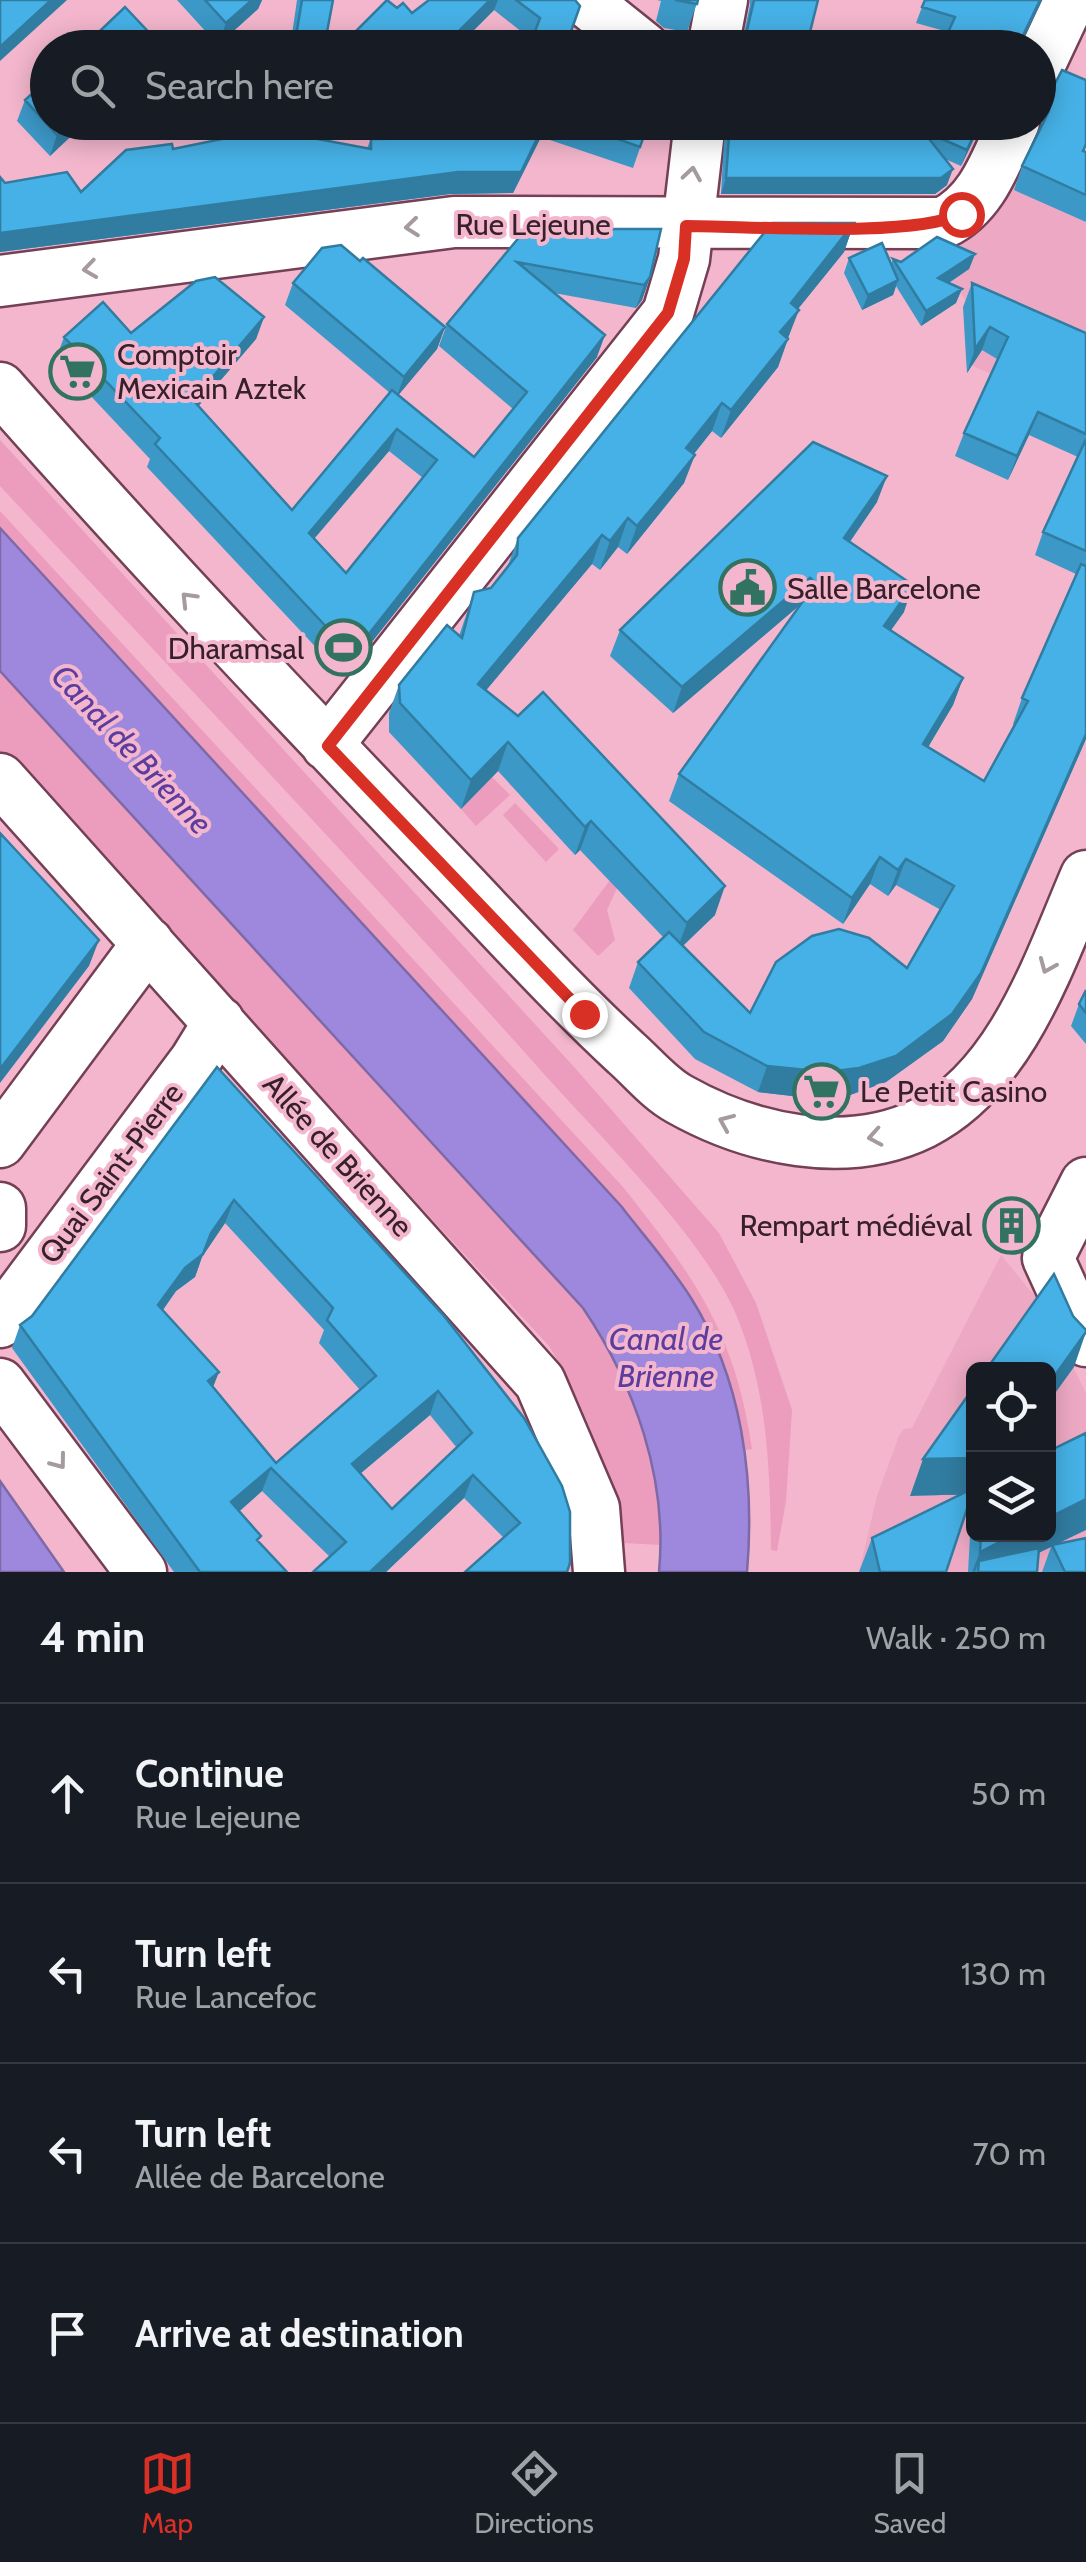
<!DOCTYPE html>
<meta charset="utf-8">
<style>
body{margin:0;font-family:Cabin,sans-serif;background:#20242c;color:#f1f3f6}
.controls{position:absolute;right:30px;bottom:30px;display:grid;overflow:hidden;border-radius:15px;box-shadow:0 5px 25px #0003}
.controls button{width:90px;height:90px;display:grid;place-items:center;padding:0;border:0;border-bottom:2px solid #363941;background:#171b24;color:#f1f3f6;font:50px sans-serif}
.stop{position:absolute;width:30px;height:30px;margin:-22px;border:8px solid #d93025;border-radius:50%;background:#fff}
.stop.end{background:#d93025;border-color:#fff;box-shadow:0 2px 10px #0008}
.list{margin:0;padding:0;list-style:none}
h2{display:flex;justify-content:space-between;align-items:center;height:130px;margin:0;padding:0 40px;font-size:42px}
h2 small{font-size:32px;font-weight:400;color:#9ea1a6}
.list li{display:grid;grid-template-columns:65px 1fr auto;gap:30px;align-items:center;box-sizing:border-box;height:180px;padding:0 40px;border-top:2px solid #363941}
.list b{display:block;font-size:38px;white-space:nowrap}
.list p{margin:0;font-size:32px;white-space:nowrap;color:#9ea1a6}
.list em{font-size:32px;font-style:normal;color:#9ea1a6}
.icon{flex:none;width:55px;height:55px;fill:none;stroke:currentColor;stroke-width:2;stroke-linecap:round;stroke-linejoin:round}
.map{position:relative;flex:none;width:1086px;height:1572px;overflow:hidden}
.search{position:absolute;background:#171b24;box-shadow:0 5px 25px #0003;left:30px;right:30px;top:30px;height:110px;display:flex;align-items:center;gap:25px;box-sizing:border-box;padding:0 35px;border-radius:55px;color:#9ea1a6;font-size:38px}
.sheet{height:850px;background:#171b24}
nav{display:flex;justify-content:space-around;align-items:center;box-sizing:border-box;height:140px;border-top:2px solid #363941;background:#171b24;font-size:28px;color:#9ea1a6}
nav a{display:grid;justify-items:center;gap:5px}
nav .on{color:#d93025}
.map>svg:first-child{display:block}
.built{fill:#eda9c3;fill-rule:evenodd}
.green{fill:#ec9cbc}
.water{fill:#9d88dd;stroke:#7e69a7;stroke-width:2.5}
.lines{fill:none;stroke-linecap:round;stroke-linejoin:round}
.minor-casing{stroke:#734055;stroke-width:55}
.minor{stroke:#fff;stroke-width:50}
.wall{fill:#3c98c6;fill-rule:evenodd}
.shaded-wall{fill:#317ca1}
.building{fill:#46b1e6;stroke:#317ca1;stroke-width:2.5;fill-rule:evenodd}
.oneway{stroke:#a59b9f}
.route{stroke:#d93025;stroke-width:12}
.labels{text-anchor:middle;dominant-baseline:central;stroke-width:8;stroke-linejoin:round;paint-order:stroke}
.street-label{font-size:30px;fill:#372029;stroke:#f3b6cd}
.poi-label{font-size:30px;fill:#372029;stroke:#f3b6cd;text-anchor:start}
.water-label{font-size:32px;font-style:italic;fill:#5c3c9f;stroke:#f3b6cd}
</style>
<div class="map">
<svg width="1086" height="1572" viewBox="0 0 1086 1572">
<rect width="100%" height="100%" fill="#f3b6cd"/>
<path class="built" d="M1024,152l62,27v237l-120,-53 -2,-36 14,-10 -40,-54z
M1001,1255l42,51 43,87v179h-227l18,-76 22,-60 5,-7 8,-1zM974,1370h74v164h-74z"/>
<path class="green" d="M0,440l575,628 144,165 37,70 36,107 -6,91 -9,50 -6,-1c-1,-81 -3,-161 -36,-238 -36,-80 -139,-179 -199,-247 -175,-196 -356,-387 -536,-579z
M0,511l623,676c72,91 112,145 129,262l-6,1 -17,-60 -38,-92 -70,-92 -621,-678z
M0,671l583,637c47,69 78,154 79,237l-39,-2c-14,-71 -36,-134 -74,-197l-549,-595z
M492,777l18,18 -34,31 -15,-17z
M515,803l44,46 -13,13 -43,-47z
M610,880l7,8 -10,22 8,30 -17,16 -25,-26z"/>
<path class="water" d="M0,528l621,678c23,30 50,60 70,92 51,81 64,180 56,274h-88c9,-93 -24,-187 -76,-264l-583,-637z
M0,1481l64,91h-64z"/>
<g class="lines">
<defs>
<path id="minor" d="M584,0l60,48
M713,48l9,-48
M1038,68l32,-68
M0,281l454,-59 489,1c40,-19 53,-63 71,-101
M0,388c152,173 310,338 469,505 51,54 102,109 157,160 17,15 33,35 53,46 71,40 167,62 244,24 89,-45 126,-161 163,-247
M327,745l341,-432 16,-54 16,-137
M0,779l540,603 54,126 5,64
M0,1142l148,-199
M1086,1183l-38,75 38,83
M0,1208v18
M0,1322l195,-261 24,-39
M0,1384l141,188"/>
</defs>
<use href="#minor" class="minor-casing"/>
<use href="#minor" class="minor"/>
</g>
<path class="wall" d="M177,0h85l-4,9 -40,36z
M297,0h36l-9,48h-34z
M429,0h146l-6,37 -37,3 -38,-30 -38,38 -59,-40 15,5z
M657,0h41l-11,32 -23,-4 -8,-7 5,-20z
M750,0h68l-8,32 36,16h-105l9,-43z
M1042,0l-23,48h-78l7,-16 -32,-9 6,-16z
M1050,93l36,59v70l-72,-32 8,-24 19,-39 1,-11z
M25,100l61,22 -36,34 -33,-35z
M278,122h32l-3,15 60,11 4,-9 80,-1 2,-7 45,2 4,-11h147l-16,46 -92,-31 -28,56 -63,1 -450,58v-75l5,6 76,9 92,-43 104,-21z
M361,122h18l-9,9z
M725,122h101l-4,16 78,-4 82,-12 -21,44 -16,-7 2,26 -12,9h-214z
M854,223l-10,29 -46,57 -20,58 -57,71 -9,-7 -18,23 -10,29 -57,71 -9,-7 -18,23 -8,-6 -106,126 229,225 -32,31 67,67 157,-45 34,-58 -45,-25 -8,11 -18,-12 -27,40 -174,-123 10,-27 122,-170 -128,109 -63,-57 10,-26 257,-128 -27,40 54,70 -14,18 73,48 -10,27 -25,42 56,34 30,-56 -1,-1 9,-26 54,-124 -41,-19 8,-23 35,-75 -49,-22 -21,45 -53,-24 9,-23 33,-74 -15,-9 -15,23 -4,-66 9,-24 114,50v406l-114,260 -29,42 -57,41 -36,13 -32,4 -60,-7 -63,-33 -66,-71 9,-26 26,-24 -84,-88 -5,5 -77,-84 -37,38 -72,-77v-19l10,-28 60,-49 15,-44 17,-4 16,-20 11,-30z
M526,229l124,48 -8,23 -6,8 -82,-15 43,64 -241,305 -16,11 -193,-206 3,-8 -94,-100 8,-22 67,-4 133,-16 -8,22 -58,67 94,104 98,-117 -105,-88 8,-22 152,44 -8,22 -39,46 76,62 39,-48 -74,-63 8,-22zM389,451l34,27 -77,95 -32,-34z
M975,254l-6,15 -20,14 7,20 -35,23 -25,-40 -3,9 -31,15 -18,-37 5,-15 42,6 2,-5 8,3z
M1086,990v54l-15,-18 8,-22z
M217,1067l227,249 123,256 -63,-34 -40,-40 -78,74h-73l17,-15 -68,-66 -23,20 20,32 28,29h-113l-162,-224 8,-23 12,-9zM225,1223l99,107 -5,13 41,47 -84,73 -63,-76 -50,-77 13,-19 19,-14 7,-20zM430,1415l27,33 -65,61 -32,-35z
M960,1494l-50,2 62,-2 -26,78h-87l13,-34z
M974,1513v21h74l38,38h-44l9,-25 -13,6 -1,19h-69l3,-53z"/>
<path class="shaded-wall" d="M51,0h16l-67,61v-14z
M252,0h10l-4,9 -40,36 8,-22z
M490,0h8l-4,10 -38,38h-14z
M1040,0h2l-23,48h-2z
M71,122h15l-36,34 7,-21z
M546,122l-5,15 -28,56 -63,1 -450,58v-19l4,-2 454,-59z
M980,122h2l-21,44 6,-16z
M953,169l-6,16 -12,9h-214l5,-16z
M854,223l-10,29 -64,79 11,-28z
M975,254l-6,15 -36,24 5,-15z
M650,277l-8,23 -6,8 8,-23z
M898,280l-5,15 -31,15 6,-15z
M962,289l-6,14 -35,23 5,-15z
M799,310l-11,28 -18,23 10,-29z
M264,317l-8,22 -71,83 8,-22z
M445,327l-8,22 -41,49 8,-21z
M990,327l-8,23 -15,23 8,-24z
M605,335l-8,22 -241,305 -16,11 8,-23z
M788,339l-10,28 -57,71 10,-28z
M722,403l-10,28 -36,45 10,-28z
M1038,412l-9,23 -21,45 9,-24z
M397,429l-8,22 -89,104 9,-22z
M695,455l-11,28 -57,71 10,-28z
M887,476l-10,26 -43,62 10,-26z
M628,518l-10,29 -18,23 10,-29z
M602,535l-10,29 -124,148 10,-28z
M810,578l-9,26 -128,109 9,-26z
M913,585l-9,27 -29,41 9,-27z
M963,678l-10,27 -39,66 9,-27z
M1086,734v5l-114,260 -29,42 -57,41 -36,13 -32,4 -60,-7 9,-26 60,6z
M508,742l-10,29 -37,38 10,-29z
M591,821l-11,29 -5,5 10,-28z
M880,857l-10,27 -27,40 9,-26z
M906,859l-10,26 -8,11 10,-26z
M725,886l-10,29 -39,37 11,-29z
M99,940l-10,26 -89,117v-14z
M234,1200l-9,23 -23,34 -7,20 -19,14 -26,37 8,-23z
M1086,1332l-12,35 -26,36v-18z
M219,1372l-9,23 -2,-14z
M438,1391l-8,24 -87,73 9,-24z
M974,1458v36l-64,2 13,-37z
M271,1468l-9,23 -39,35 8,-24z
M473,1475l-9,23 -78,74h-16z
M1086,1499v31l-87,42 -20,-11 -4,11h-3l8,-20 35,-18h33v-16z"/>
<path class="building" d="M0,0h51l-51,47z
M205,0h47l-26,23z
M302,0h31l-9,48h-30z
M387,0l10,8 6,-5 9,10 17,-13h61l-48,48h-103z
M516,0h59l5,6 -11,31 5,3 -2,8h-43l11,-30z
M675,0h23l-1,4z
M754,0h64l-8,32 38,10 -2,6h-103z
M925,0h115l-23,48h-76l14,-31 -33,-10z
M125,7l33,35 -5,6h-71z
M1062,70l24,10v64l-3,7 3,1v43l-64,-29 27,-55 1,-18z
M48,79v43h23l-14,13 -32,-35z
M282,122h28l-3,15 64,12v-10l81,-1 1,-7 45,2 4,-11h43l-24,50h-63l-458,61v-56l5,6 62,-11 14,20 45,-42 46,-6 1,5 108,-22z
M570,122h79l-9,25z
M730,122h96l-4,16 78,-4 6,-12h74l-13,28 -45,-20 31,39 -12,9h-215z
M772,223h82l-63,80 8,7 -19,22 8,7 -57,71 -9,-7 -36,45 9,7 -33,41 -25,30 -9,-8 -18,23 -8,-6 -124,149 40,32 25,-24 182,194 -38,37 -96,-102 -6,6 -77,-85 -37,38 -71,-77 -1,-18 48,-60 15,13 12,-46 17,-4 26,-33 1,-17z
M526,229h135l-11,48 -6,8 -127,-23 88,73 -241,305 -16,10 -193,-206 5,-6 -96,-101 39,-35 28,31 65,-52 19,-4 49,40 -71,83 99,110 100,-120 82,67 53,-65 -80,-68zM397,429l40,31 -91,113 -37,-40z
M937,237l38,17 -37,24 24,11 -36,22 -33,-52 8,3z
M882,243l16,37 -30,15 -19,-37z
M341,245l19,16 3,-3 82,69 -41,50 -111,-94 29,-35z
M972,283l114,50v101l-48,-22 -21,44 -53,-23 44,-96 -18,-10 -15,22z
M1086,439v112l-43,-19z
M813,442l74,34 -43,62 69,47 -29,41 79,52 -40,66 61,37 44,-80 -6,-3 59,-134 5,2v168l-105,239 -29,41 -56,42 -37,12 -32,4 -60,-6 -63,-34 -66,-70 31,-30 81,81 26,-51 36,-26 27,-7 30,9 38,30 47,-82 -48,-27 -8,11 -18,-13 -28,41 -173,-124 137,-191 -6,-5 -128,109 -62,-57z
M0,833l99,107 -99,129z
M1086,990v23l-7,-9z
M217,1067l227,249 80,102 38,68 8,26v51l-3,9h-102l55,-49 -47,-48 -103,97h-57l33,-30 -75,-74 -40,34 30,34 -4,4 30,32h-87l-180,-247 12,-9zM234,1200l99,108 -6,12 49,56 -100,87 -68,-82 11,-9 -61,-67 27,-37 18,-14 8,-21zM438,1391l34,42 -80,76 -40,-45z
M1054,1274l19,42 13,14v2l-38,53v-15h-62z
M974,1387v71l-51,1z
M1086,1433v66l-38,19v-68l1,1z
M974,1488l-28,84h-66l-8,-34z
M981,1534h34l-35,18z
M1086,1538v34h-21l-13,-27z
M1039,1548l-2,24h-59l1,-11z"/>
<defs><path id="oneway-chevron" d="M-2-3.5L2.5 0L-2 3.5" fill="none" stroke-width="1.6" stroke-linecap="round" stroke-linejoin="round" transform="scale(2.5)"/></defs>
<g class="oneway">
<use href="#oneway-chevron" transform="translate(692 174) rotate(-81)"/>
<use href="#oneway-chevron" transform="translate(412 227) rotate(174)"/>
<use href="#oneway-chevron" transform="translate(90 269) rotate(172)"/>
<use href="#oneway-chevron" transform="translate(188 599) rotate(-134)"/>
<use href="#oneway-chevron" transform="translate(1047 966) rotate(113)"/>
<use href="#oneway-chevron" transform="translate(726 1122) rotate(-157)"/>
<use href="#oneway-chevron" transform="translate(875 1137) rotate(170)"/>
<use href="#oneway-chevron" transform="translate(59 1462) rotate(53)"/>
</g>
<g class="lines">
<path class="route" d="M584,1014l-256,-268 340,-433 16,-54 2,-33c63,0 225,12 275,-12"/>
</g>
<defs>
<symbol id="supermarket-ring" viewBox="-11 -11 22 22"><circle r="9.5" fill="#f3b6cd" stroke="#317261" stroke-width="1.5"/><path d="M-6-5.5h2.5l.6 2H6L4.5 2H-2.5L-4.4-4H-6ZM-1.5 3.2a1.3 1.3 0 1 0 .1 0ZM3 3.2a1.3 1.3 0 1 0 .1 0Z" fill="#317261"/></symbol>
<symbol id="civic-ring" viewBox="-11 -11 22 22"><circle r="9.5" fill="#f3b6cd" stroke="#317261" stroke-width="1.5"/><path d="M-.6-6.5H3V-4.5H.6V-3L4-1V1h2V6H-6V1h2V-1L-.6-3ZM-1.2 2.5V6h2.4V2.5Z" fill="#317261"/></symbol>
<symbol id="stadium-ring" viewBox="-11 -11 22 22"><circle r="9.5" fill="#f3b6cd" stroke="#317261" stroke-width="1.5"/><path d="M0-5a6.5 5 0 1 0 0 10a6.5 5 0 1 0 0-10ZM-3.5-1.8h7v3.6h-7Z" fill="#317261"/></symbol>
<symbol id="building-ring" viewBox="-11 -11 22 22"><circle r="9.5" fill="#f3b6cd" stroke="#317261" stroke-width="1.5"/><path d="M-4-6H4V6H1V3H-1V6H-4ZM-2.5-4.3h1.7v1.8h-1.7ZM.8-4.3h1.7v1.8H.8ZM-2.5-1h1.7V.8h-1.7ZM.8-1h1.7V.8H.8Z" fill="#317261"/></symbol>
</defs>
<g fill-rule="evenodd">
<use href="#supermarket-ring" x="46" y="340" width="63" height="63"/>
<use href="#civic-ring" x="716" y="556" width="63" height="63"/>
<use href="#stadium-ring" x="312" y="616" width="63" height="63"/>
<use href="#supermarket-ring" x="790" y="1060" width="63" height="63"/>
<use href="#building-ring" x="980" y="1194" width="63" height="63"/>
</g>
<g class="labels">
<g class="street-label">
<text x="533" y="224">Rue Lejeune</text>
<text transform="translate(338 1155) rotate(48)">Allée de Brienne</text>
<text transform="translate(111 1173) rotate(-53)">Quai Saint-Pierre</text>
</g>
<g class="poi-label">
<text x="117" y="354">Comptoir<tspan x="117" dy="34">Mexicain Aztek</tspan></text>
<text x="787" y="588">Salle Barcelone</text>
<text x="304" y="648" text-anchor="end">Dharamsal</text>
<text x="860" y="1091">Le Petit Casino</text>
<text x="972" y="1225" text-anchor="end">Rempart médiéval</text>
</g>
<g class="water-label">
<text transform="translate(132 749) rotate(47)">Canal de Brienne</text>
<text x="666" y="1338">Canal de<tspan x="666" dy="37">Brienne</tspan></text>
</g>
</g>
</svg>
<div class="controls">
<button><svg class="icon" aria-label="locate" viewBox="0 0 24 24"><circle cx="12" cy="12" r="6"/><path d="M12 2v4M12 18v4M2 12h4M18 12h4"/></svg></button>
<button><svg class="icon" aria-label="layers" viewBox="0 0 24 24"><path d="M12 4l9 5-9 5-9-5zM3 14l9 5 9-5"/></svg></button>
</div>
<div class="stop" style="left:961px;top:214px"></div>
<div class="stop end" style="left:584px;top:1014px"></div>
<div class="search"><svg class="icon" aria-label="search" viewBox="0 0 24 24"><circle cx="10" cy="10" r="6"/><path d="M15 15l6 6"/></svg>Search here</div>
</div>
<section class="sheet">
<h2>4 min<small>Walk · 250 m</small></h2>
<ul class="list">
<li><svg class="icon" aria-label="ahead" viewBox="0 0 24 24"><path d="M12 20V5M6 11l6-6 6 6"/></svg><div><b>Continue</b><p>Rue Lejeune</p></div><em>50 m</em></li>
<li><svg class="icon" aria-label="left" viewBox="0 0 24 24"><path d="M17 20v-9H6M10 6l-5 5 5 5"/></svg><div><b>Turn left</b><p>Rue Lancefoc</p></div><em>130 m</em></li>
<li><svg class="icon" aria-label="left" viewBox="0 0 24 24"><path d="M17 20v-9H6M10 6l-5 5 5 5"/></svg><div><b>Turn left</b><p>Allée de Barcelone</p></div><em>70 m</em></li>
<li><svg class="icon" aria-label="arrive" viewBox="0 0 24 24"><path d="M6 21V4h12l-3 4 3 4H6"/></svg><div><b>Arrive at destination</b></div></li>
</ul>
</section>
<nav>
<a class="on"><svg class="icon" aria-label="map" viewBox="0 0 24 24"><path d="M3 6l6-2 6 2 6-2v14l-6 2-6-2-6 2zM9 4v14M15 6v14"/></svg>Map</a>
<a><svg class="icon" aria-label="directions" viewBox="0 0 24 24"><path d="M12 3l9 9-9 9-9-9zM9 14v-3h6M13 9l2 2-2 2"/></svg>Directions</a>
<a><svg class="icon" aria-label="saved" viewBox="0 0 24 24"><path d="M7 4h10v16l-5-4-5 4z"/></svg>Saved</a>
</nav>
